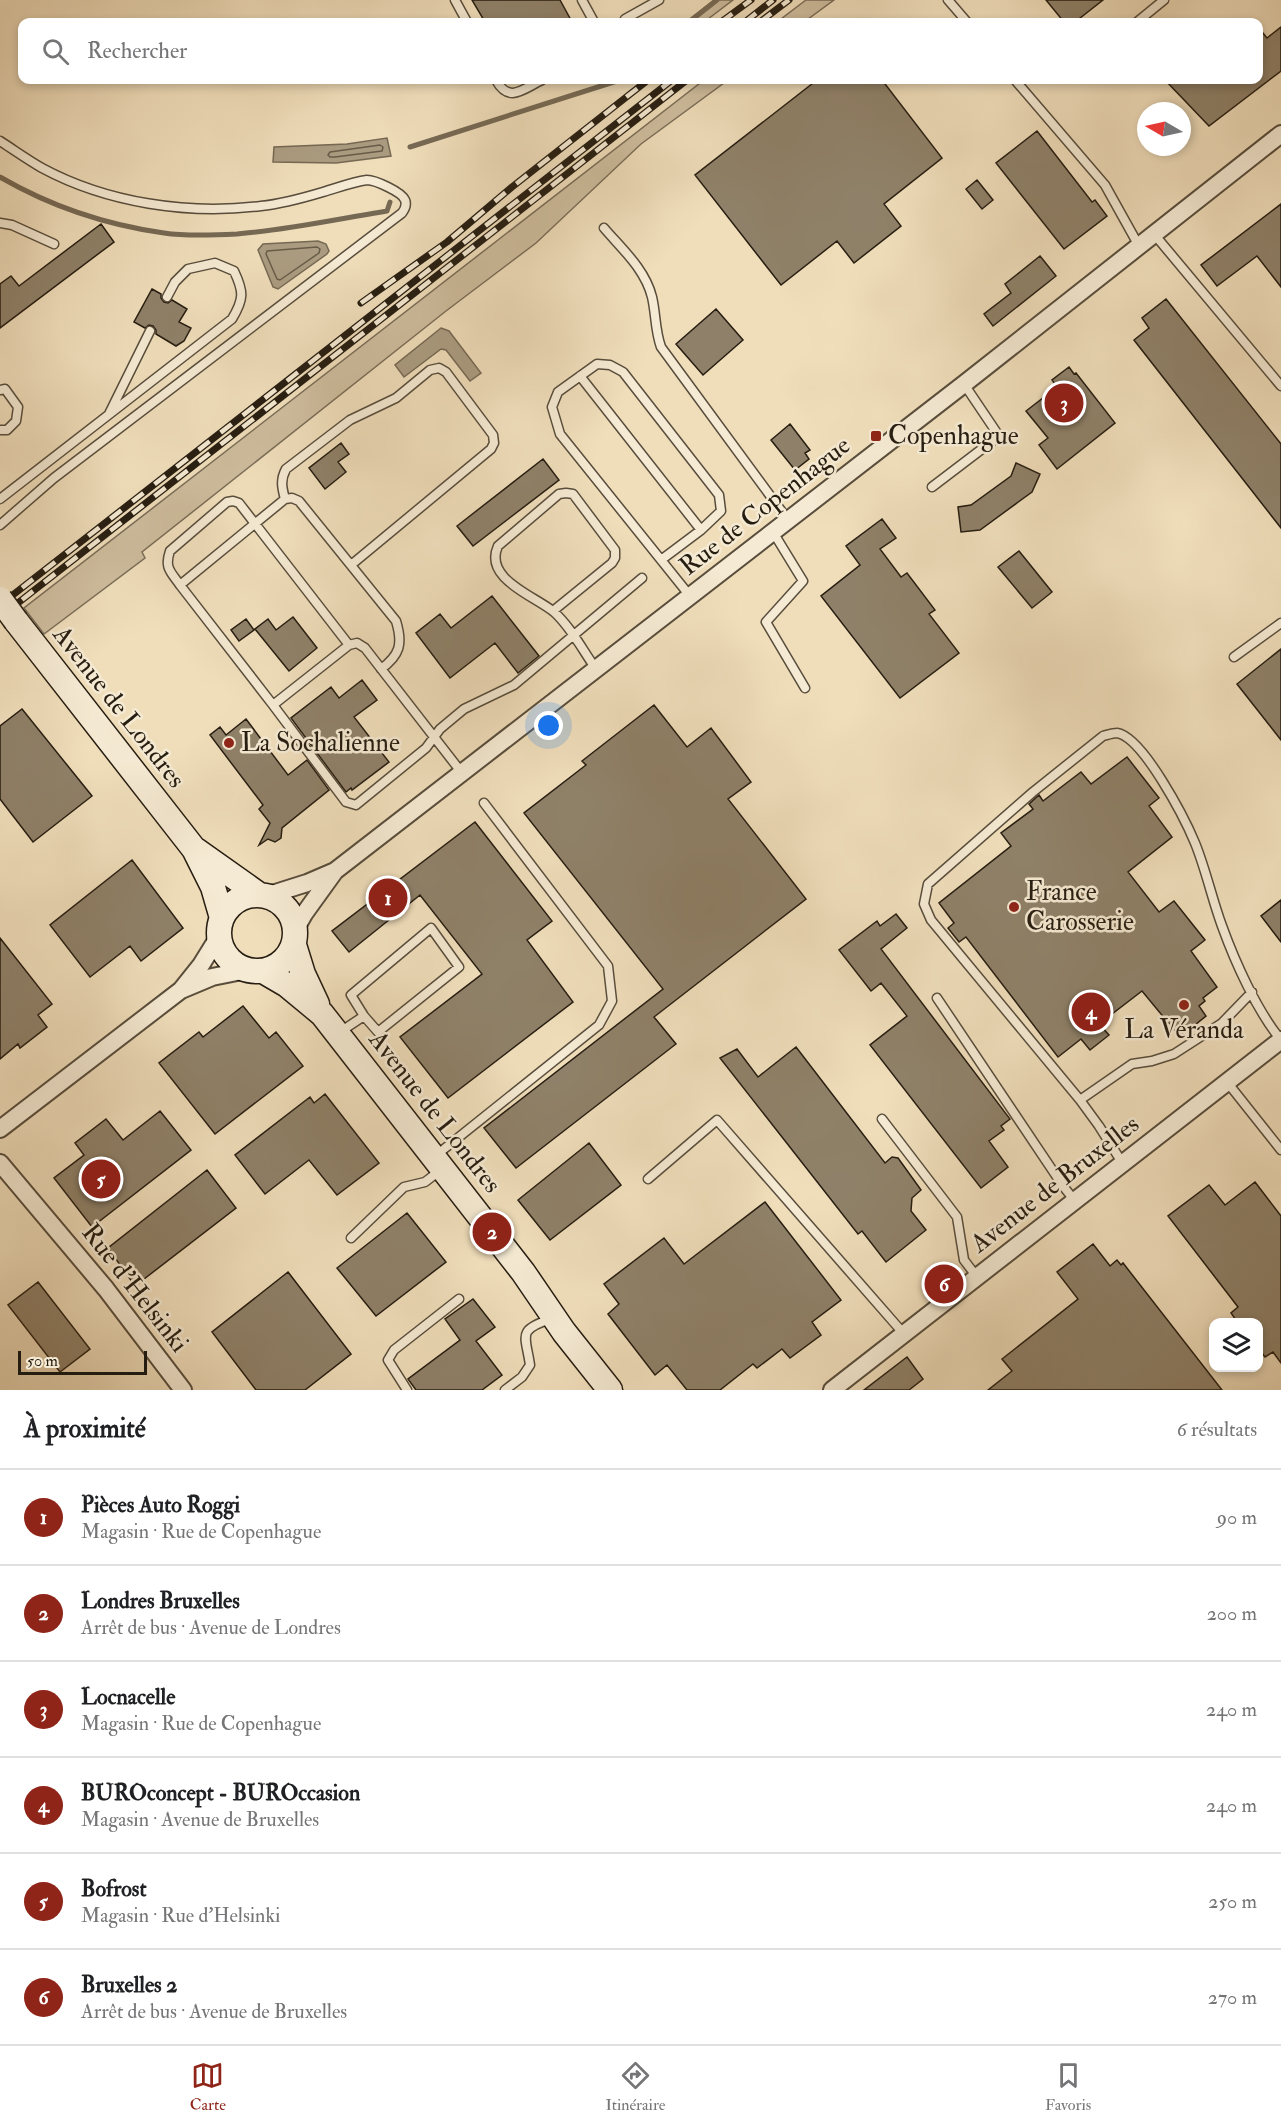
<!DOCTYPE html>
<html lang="fr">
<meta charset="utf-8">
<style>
body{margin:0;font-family:"IM FELL Double Pica",serif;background:#f2f2f2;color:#202124}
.controls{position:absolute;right:18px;bottom:18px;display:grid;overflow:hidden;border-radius:12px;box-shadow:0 3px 9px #0003}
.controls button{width:54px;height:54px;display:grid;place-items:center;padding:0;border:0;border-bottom:2px solid #e0e0e0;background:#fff;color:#202124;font:30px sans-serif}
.compass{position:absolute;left:1137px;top:102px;width:54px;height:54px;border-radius:50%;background:#fff;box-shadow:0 3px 9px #0003;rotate:279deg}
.scale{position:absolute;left:18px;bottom:15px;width:129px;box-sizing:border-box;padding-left:6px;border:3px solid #261d11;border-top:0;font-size:16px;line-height:21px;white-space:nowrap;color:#261d11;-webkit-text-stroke:4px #f5ead3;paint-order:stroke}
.you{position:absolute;left:549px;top:726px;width:21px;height:21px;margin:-15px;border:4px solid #fff;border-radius:50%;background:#1a73e8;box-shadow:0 0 0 9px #1a73e833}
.badge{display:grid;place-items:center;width:39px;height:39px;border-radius:50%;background:#8f2418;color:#fff;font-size:20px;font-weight:700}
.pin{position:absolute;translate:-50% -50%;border:3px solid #fff;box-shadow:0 2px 6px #0006}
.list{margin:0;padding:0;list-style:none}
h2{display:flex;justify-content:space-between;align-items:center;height:78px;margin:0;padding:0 24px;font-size:26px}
h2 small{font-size:20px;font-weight:400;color:#757577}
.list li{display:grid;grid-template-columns:39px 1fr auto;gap:18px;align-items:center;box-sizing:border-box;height:96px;padding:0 24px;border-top:2px solid #e0e0e0}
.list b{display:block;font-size:22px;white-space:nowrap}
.list p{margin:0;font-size:20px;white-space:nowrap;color:#757577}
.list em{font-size:20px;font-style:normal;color:#757577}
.icon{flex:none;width:33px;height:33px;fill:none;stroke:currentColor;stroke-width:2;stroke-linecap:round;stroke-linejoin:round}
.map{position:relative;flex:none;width:1281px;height:1390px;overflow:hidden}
.search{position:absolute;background:#fff;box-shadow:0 3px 9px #0003;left:18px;right:18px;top:18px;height:66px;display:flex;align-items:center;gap:15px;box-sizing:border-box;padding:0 21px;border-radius:12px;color:#757577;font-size:22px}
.sheet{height:654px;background:#fff}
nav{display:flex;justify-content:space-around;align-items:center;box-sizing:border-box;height:84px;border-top:2px solid #e0e0e0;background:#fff;font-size:16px;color:#757577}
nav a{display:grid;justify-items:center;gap:3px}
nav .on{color:#8f2418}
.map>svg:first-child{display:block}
.green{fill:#cebd9e;stroke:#7a6d58;stroke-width:1.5}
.water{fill:#ab9c81;stroke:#766954;stroke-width:1.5}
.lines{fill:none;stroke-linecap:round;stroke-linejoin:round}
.shore{stroke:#685c49;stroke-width:1.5}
.stream{stroke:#766954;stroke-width:5}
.building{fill:#8f8169;stroke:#261d11;stroke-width:1.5}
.lane-casing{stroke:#584d3c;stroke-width:11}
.street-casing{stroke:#584d3c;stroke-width:20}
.secondary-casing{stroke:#261d11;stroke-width:27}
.lane{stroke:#f5ead3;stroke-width:8}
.street{stroke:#f5ead3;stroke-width:16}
.secondary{stroke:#f5ead3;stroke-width:24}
.rail-casing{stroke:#261d11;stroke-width:7}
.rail{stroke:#f5ead3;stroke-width:4.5;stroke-dasharray:14;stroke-linecap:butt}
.secondary-bridge-casing{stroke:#261d11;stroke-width:27;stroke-linecap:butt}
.secondary-bridge{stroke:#f5ead3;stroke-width:24}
.poi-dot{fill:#8f2418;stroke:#f5ead3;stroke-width:2}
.labels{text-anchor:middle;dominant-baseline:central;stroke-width:5;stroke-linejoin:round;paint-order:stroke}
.poi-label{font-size:26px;fill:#261d11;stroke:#f5ead3;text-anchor:start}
.street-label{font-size:26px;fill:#261d11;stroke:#f5ead3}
</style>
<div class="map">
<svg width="1281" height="1390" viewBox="0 0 1281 1390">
<rect width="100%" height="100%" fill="#f0debb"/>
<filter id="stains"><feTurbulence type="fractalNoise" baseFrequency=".00333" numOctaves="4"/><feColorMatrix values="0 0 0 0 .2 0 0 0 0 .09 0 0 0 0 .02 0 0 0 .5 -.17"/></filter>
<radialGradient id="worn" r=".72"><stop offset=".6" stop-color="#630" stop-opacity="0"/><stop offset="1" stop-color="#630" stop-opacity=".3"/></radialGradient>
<path class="green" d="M714,0h19l-29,22h-18z
M806,0h28l-30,22h-27z
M704,80h24l-87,64 -105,99 -90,68 -304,241 3,6 -101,76 -20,-26z"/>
<path class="water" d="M387,138l4,18 -55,7 -63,-1 1,-15 73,-3z
M318,241l8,3 3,7 -2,3 -49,35 -5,-2 -15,-37 5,-6z
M441,328l8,3 32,42 -11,8 -24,-31 -5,-1 -37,28 -9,-12z"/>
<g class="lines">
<path class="shore" d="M380,145l3,2 -1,4 -47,6h-5l-2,-2 2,-3z
M317,247l3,2 -1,4 -39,27 -3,-1 -11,-25 1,-3z"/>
<path class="stream" d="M689,22l28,-22
M410,147l210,-67
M0,177c50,29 107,48 164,56 20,3 53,2 73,1 50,-4 100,-15 150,-23l3,-9"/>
</g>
<path class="building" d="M472,0h88l12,22h-87z
M1046,0h57l-28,22h-11z
M1258,27l9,11 14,-11v44l-72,55 -44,-46h93z
M817,80h65l60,78 -58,46 17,22 -47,37 -17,-22 -56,44 -86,-110z
M1037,131l55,71 3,-2 12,16 -43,33 -68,-86z
M977,180l16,20 -11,9 -16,-20z
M1281,204v83l-24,-31 -40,30 -16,-21z
M101,224l13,18 -114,86v-44l11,-8 8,10z
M1040,256l16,20 -63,50 -9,-12 27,-21 -6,-9z
M152,289l9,5v4l3,4 4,1 4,-3 15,9 -8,13 12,6 -7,13 -8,5 -20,-12v-4l-3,-4 -4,-1 -4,3 -11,-6z
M1166,299l115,145v84l-147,-188 15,-12 -7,-10z
M716,309l27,31 -40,35 -27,-31z
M1069,367l5,7 2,-1 39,50 -58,46 -18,-24 9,-7 -22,-27 31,-24 -5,-7z
M790,424l20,26 -5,3 4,6 -14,11 -24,-30z
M341,443l8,11 -11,8 8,10 -21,17 -16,-21z
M543,459l16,21 -86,66 -16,-20z
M1016,463l24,11 -8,18 -52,38 -19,2 -3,-25 13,-2 40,-29z
M882,519l14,19 -16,11 21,28 6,-4 28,37 -6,4 30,39 -59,45 -79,-102 39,-31 -14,-19z
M1019,551l33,41 -20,16 -34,-41z
M492,596l47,60 -21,17 -23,-30 -45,35 -34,-45 24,-19 11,14z
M293,617l24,31 -28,23 -34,-42 13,-10 8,11z
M246,619l8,11 -15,11 -8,-11z
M1281,649v91l-44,-56z
M362,680l15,20 -23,17 35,45 -37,28 -1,-2 -5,4 -55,-74 40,-31 8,11z
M654,705l33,42 24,-19 40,54 -23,17 78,100 -152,118 22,27 -160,124 -32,-40 179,-139 -139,-176 62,-48 -4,-4z
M22,709l70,87 -59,46 -33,-43v-73z
M246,719l42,56 19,-15 22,30 -47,38 -1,10 -6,4 -7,-3 -9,6 11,-22 -11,-14 4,-4 -53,-70 10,-8 6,8z
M1127,757l32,41 -10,8 23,31 -44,35 31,40 15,-11 31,39 -14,11 26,36 -14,11 2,3 -6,5 7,10 -26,21 -38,-46 -43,33 10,11 -19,15 -9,-11 -23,18 -92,-120 -7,5 -11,-14 6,-5 -15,-20 72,-57 -10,-13 32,-24 -4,-5 10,-9 4,6 38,-29 10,12z
M475,822l77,99 -25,19 46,62 -125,96 -48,-61 82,-63 -62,-79 -71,57 -17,-21z
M132,860l51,68 -42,33 -11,-15 -40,31 -40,-52z
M1281,900v42l-20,-26z
M896,914l11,14 -26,21 129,170 -9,7 3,4 -15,11 19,26 -27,21 -111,-143 37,-29 -26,-33 -10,8 -32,-41 38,-29 3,5z
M0,938l52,66 -14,11 9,12 -27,21 -2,-4 -18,15z
M243,1006l26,32 7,-6 27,34 -88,68 -56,-71 40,-31 4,5z
M796,1047l89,116 7,-6 6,1 23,32 -9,8 -1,13 15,19 -40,32 -24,-31 -4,3 -138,-176 17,-9 21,28z
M325,1094l54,69 -42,32 -28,-35 -44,34 -30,-39 75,-58 4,6z
M160,1111l31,39 -99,77 -38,-49 30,-23 -9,-12 31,-24 17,21z
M589,1143l32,42 -71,55 -32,-40z
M207,1170l29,38 -101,78 -27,-38z
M1255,1182l26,34v147l-8,-11 -8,5 -7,-9v-25h-20l-7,-10 7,-6 -70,-91 41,-31 16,20z
M765,1202l76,98 -29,22 9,13 -31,23 -8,-9 -25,19 -4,-4 -33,26h-33l-20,-25 -12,10 -47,-61 11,-10 -15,-20 60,-46 20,26z
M407,1213l39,49 -70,54 -39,-48z
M1093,1244l17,22 7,-6 4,5 2,-2 99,127h-234l24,-19 -10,-12 76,-60 -21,-27z
M288,1272l63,82 -46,36h-49l-44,-58z
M38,1282l52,67 -30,23 -52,-67z
M473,1299l22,28 -19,14 26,34 -20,15h-66l-8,-11 52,-39 -15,-21z
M907,1357l16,22 -14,11h-45z"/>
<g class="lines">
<defs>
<path id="lane" d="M455,0l12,22
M582,0l12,22
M948,0l19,22
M625,19l34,-19
M1137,22l27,-22
M496,80c13,24 27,9 46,0
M1015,80l90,105 34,61
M0,141c14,9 28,19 42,27 65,35 146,47 219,38 20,-2 42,-8 62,-14 14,-4 29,-10 44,-12 8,0 35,12 38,20 2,5 0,9 -3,13l-348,265 -54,47
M0,223l12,2 42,19
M604,228c18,21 41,41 48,69 4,17 3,34 9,50l127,173
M1154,234l127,152
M580,376l121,154
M0,390l5,-1 13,18 -2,14 -9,9h-7
M109,414l41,-83
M932,487l67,-51 -35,-52
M0,499l232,-180c12,-20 12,-27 2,-48l-19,-8 -27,6 -13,13 -8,15
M285,499c-3,-11 -5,-19 1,-30l64,-49 46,-22 34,-28 9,-2 7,4 47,63 1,8 -3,6 -140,116
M773,532l30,49 -37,41 39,66
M661,560l40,-30 20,-19 -2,-16 -96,-123 -13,-7 -13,-1 -39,28 -6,15 8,27 130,162
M180,585c-9,-13 -16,-17 -10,-34l57,-49 6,-1 6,2 110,142
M553,611l59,-48 3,-5v-8l-42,-56 -7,-1 -7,1 -61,52c-15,33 37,50 56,66 17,15 29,39 42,57
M1234,657l47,-34
M381,669c19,-14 22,-25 15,-48l-97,-120 -7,-3 -7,1 -105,86 93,120 76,-60 8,-2 8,5 97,125
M273,705l73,97 10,3 70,-57 14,-19 24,-20 50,-24 128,-107
M937,998l126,188 12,15
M340,1032l24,-16 14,16 81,-65 -28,-39 -80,67 13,21
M1227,1082l54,68
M1080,1100l52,-36 20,-3 22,-7 48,-31 30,-31
M882,1119l75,98 7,43 13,17
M434,1157l165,-132 13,-24 -4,-35 -124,-163
M1123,1164l-24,-38 -19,-26 -149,-180 -7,-16 4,-20 105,-92 70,-56c4,-1 10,-3 14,-3 26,4 68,86 78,110 11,27 17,56 27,83 13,36 35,85 59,114
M648,1179l69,-59 187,214
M351,1238l53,-51 21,-5 17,-13
M407,1390l-19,-30 6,-10 65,-51
M505,1390l17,-13 8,-12c-4,-29 -14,-35 21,-46"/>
<path id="street" d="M335,871l629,-487 317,-250
M266,896l41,-13 28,-12 -31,43 -9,16
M219,936l-18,29 -20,25 31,-13 35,-7
M0,1129l181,-139
M0,1163l106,126 77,101
M832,1390l449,-350"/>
<path id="secondary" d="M16,621l178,228 19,38 9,31
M196,850l62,44
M219 933a38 38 0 1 1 76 0a38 38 0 1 1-76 0Z
M294,945l9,29 14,30
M263,971l24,14 35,29 201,258 41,60 46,58"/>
</defs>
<use href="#lane" class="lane-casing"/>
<use href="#street" class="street-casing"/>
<use href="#secondary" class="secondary-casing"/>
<use href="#lane" class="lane"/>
<use href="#street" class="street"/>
<use href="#secondary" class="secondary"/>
<defs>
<path id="rail" d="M721,22l30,-22
M745,22l28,-22
M760,22l29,-22
M361,303l86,-61 65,-55 136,-107
M0,605l672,-525
M0,617l687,-537"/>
</defs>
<use href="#rail" class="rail-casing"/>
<use href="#rail" class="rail"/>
<defs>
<path id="secondary-bridge" d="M0,599l16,22"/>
</defs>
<use href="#secondary-bridge" class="secondary-bridge-casing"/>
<use href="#secondary-bridge" class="secondary-bridge"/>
</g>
<g class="poi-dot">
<rect x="870" y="430" width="12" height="12" rx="3"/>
<circle cx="229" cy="743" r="6"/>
<circle cx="1014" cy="907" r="6"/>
<circle cx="1184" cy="1005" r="6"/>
</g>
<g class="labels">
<g class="poi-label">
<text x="888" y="436">Copenhague</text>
<text x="241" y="743">La Sochalienne</text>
<text x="1026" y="892">France<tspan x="1026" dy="30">Carosserie</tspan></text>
<text x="1184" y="1030" text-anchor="middle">La Véranda</text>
</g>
<g class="street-label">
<text transform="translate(765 506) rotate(-38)">Rue de Copenhague</text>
<text transform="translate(119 707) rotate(52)">Avenue de Londres</text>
<text transform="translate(435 1112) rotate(52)">Avenue de Londres</text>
<text transform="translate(1055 1184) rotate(-38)">Avenue de Bruxelles</text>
<text transform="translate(135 1288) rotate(52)">Rue d'Helsinki</text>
</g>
</g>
<rect width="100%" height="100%" filter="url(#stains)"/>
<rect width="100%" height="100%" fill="url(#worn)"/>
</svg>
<div class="controls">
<button><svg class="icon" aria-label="layers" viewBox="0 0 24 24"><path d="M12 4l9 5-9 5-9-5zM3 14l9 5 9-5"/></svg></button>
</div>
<svg class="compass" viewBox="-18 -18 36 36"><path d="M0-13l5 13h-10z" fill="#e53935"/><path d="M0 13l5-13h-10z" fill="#757577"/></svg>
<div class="scale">50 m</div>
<div class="you"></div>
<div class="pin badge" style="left:388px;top:898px">1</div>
<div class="pin badge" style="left:492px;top:1232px">2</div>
<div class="pin badge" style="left:1064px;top:403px">3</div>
<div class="pin badge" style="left:1091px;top:1012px">4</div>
<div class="pin badge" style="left:101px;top:1179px">5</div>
<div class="pin badge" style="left:944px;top:1284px">6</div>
<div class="search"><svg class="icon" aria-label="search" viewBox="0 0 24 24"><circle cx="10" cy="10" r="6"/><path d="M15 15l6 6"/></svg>Rechercher</div>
</div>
<section class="sheet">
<h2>À proximité<small>6 résultats</small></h2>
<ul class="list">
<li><span class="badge">1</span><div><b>Pièces Auto Roggi</b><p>Magasin · Rue de Copenhague</p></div><em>90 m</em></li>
<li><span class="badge">2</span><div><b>Londres Bruxelles</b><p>Arrêt de bus · Avenue de Londres</p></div><em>200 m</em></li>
<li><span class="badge">3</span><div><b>Locnacelle</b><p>Magasin · Rue de Copenhague</p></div><em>240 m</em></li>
<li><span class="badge">4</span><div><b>BUROconcept - BUROccasion</b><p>Magasin · Avenue de Bruxelles</p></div><em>240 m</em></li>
<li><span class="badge">5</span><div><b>Bofrost</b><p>Magasin · Rue d'Helsinki</p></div><em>250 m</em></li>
<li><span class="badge">6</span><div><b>Bruxelles 2</b><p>Arrêt de bus · Avenue de Bruxelles</p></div><em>270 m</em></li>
</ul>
</section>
<nav>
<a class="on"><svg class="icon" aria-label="map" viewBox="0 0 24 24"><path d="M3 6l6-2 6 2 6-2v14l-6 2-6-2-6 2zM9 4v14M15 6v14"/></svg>Carte</a>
<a><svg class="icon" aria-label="directions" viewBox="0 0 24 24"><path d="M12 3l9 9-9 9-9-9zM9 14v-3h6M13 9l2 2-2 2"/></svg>Itinéraire</a>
<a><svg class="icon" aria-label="saved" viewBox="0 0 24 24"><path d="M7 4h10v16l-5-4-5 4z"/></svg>Favoris</a>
</nav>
